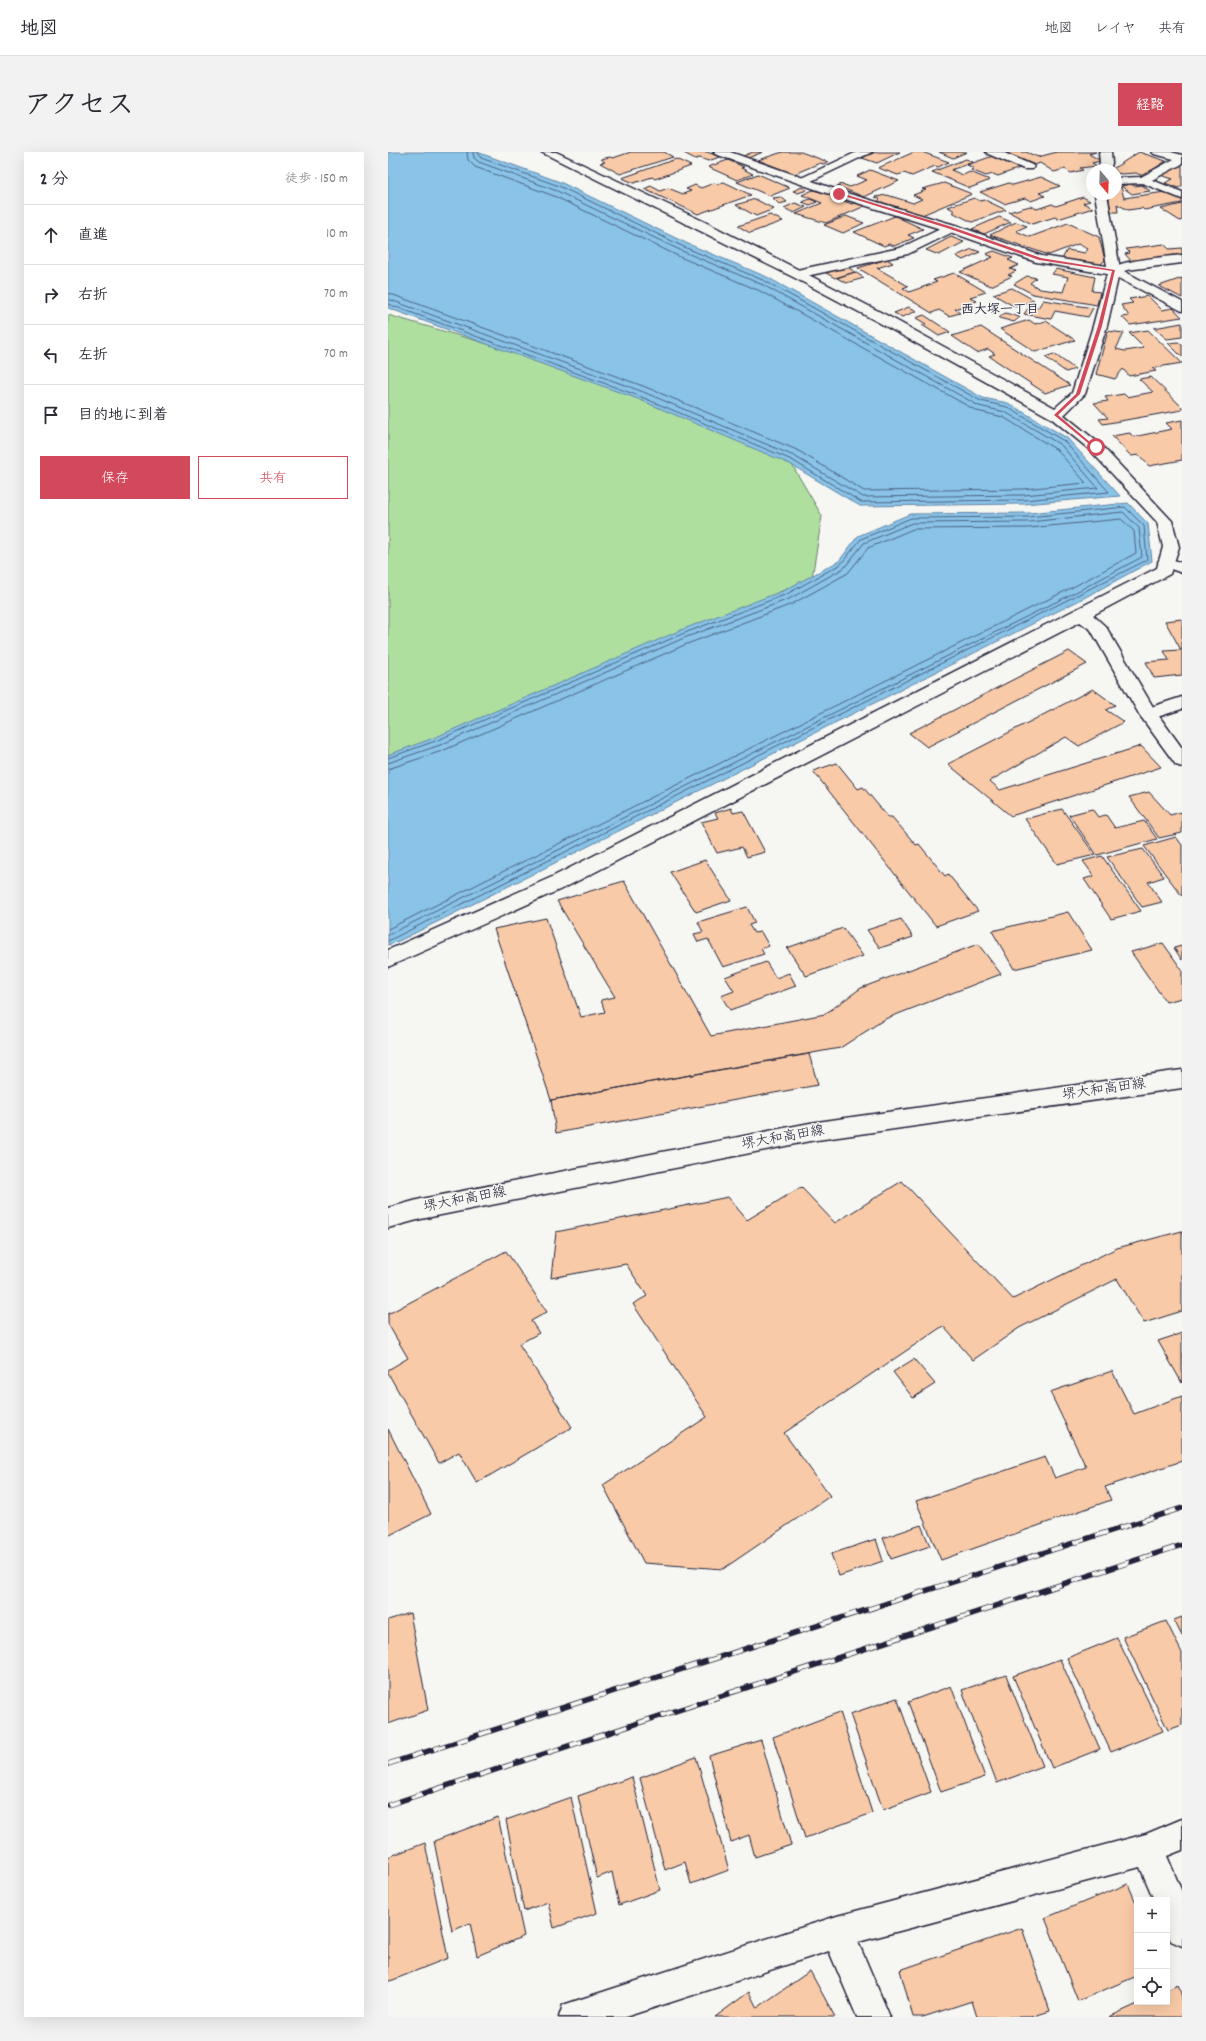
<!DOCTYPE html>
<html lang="ja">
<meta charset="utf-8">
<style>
body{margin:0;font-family:Dekko,"Klee One",sans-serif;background:#f2f2f3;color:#2b2b33}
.controls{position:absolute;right:12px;bottom:12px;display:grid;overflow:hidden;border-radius:0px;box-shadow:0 4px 16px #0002}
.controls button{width:36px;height:36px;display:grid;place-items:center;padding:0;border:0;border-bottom:1px solid #e1e1e2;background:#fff;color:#2b2b33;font:20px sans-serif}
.compass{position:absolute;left:698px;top:12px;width:36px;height:36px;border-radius:50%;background:#fff;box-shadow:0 4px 16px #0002;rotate:161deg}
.stop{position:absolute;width:12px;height:12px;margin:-9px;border:3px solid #d1495b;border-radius:50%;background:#fff}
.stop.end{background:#d1495b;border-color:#fff;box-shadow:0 1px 4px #0008}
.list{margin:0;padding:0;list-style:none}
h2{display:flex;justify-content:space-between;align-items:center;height:52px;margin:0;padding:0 16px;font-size:17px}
h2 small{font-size:13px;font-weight:400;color:#7c7c81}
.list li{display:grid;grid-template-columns:26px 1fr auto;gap:12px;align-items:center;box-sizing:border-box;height:60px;padding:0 16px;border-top:1px solid #e1e1e2}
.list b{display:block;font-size:15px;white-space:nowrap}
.list em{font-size:13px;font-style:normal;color:#7c7c81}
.actions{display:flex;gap:8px;padding:12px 16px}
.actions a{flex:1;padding:9px 0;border:1px solid #d1495b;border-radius:0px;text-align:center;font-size:14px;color:#d1495b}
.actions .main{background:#d1495b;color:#fff}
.icon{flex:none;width:22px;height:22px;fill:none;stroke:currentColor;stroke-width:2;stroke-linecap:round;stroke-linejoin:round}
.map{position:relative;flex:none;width:794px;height:1865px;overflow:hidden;border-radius:0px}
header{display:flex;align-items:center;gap:24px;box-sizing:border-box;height:56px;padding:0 20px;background:#fff;border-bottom:1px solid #e1e1e2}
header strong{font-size:19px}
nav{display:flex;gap:22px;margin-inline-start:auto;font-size:14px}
.intro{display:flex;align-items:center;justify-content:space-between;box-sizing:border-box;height:96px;padding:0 24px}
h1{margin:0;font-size:28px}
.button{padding:10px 18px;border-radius:0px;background:#d1495b;color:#fff;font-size:14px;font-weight:700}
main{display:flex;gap:24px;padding:0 24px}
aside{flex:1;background:#fff;border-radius:0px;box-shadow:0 4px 16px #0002}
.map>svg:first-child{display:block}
.green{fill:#aedf9f;stroke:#68806d}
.water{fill:#89c3e8;stroke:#6083a3}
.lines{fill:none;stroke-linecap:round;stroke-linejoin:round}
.shore{stroke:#4b6280;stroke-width:1}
.building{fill:#f8caa7;stroke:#22223b}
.service-casing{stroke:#22223b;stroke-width:3}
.minor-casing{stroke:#22223b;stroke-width:3}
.primary-casing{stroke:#22223b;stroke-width:3}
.service{fill:#f6f6f2;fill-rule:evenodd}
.minor{fill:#f6f6f2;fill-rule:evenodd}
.primary{fill:#f6f6f2;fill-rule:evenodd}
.rail-casing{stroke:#22223b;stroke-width:5.5}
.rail{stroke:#f6f6f2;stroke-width:4;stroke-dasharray:12;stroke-linecap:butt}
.route{fill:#d1495b}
.labels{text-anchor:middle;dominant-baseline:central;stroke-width:3;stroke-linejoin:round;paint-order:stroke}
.far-neighbourhood-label{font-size:13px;font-weight:bold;fill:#22223b;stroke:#f6f6f2}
.street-label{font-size:14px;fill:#22223b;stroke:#f6f6f2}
</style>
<header>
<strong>地図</strong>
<nav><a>地図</a><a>レイヤ</a><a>共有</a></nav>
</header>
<div class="intro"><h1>アクセス</h1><a class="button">経路</a></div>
<main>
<aside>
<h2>2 分<small>徒歩 · 150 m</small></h2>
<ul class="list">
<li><svg class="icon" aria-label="ahead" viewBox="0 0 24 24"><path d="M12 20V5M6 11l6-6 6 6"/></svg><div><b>直進</b></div><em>10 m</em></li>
<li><svg class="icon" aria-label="right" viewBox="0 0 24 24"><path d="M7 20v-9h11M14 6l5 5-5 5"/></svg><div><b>右折</b></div><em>70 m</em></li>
<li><svg class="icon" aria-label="left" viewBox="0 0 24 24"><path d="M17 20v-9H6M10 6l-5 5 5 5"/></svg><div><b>左折</b></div><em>70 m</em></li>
<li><svg class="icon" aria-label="arrive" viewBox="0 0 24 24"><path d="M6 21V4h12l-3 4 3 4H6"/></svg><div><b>目的地に到着</b></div></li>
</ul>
<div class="actions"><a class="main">保存</a><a>共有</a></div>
</aside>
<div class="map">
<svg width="794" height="1865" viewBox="0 0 794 1865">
<rect width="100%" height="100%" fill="#f6f6f2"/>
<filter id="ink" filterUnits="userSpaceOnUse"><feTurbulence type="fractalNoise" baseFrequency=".025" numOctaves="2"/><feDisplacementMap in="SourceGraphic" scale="8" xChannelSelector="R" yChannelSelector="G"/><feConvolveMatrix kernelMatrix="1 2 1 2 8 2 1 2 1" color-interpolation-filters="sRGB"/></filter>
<g filter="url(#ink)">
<path class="green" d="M0,163l251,73 139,53 44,75 -10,62 -205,89 -219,107z"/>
<path class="water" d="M0,0h89l83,30 126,61 81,34 216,121 25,5 59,35 53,58 -96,8 -164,2 -70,-42 -152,-65 -250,-91z
M740,351l20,21 4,37 -70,38 -681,341 -13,5v-190l48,-18 245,-107 104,-40 54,-29 19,-25 52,-22 119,-1z"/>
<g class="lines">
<path class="shore" d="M0,141l255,93 154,64 67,41 159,-2 63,-6 -29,-33 -54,-33 -26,-6 -217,-120 -80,-34 -126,-61 -79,-29 -7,-7 -1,-8
M0,147l253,92 153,65 69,41 161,-2 74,-7 -37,-43 -56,-33 -26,-6 -216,-121 -81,-34 -125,-60 -78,-29 -5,-4 -1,-6
M0,152l251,92 153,64 69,42 163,-2 85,-8 -45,-51 -57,-34 -26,-6 -216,-120 -81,-34 -125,-61 -78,-28 -3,-6
M0,606l50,-18 244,-106 105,-40 54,-30 20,-25 50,-21 118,-1 96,-10 19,19 3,34 -759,381
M0,611l52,-18 244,-107 105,-39 55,-31 20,-25 48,-20 117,-1 94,-10 16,16 3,29 -64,34 -690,344
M0,617l54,-18 245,-107 105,-40 56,-31 20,-25 45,-19 116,-1 92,-9 13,12 2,22 -61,33 -687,343"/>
</g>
<path class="building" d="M243,0h33l9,5 -53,17 -20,-11 5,-1 -4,-3 9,-2 3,1z
M294,0h25l13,5 -12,4 -8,-3 -5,1z
M365,0h10l-15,6 -5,-2z
M395,0h18l27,10 -4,2 -4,-1 -26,11 -36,-14z
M488,0h24l-23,11 -15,-5z
M526,0h8l27,10 -11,5 -3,-1 -23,10 -8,-3 -6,2 -20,-7z
M551,0h28l-14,6z
M619,0h19l12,5 19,-5h39l-7,2 12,7 -9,2 5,3 -17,2 3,2 -12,3 -6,-4 -11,3 -14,-9 -5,2 -29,-12z
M751,0l27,9 -23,15 -7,-3 -14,1 -6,-1v-3h-5z
M605,4l27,12 -22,8 -5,-2 -7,2 -15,-6 3,-2 -7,-3z
M288,7l15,7 -36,13 -3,-2 -18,6 -12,-5z
M578,7l7,3 -22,8 12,5 7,-3 20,8 -20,8 -38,-16z
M340,8l16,7 -3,1 12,6 -16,6 -29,-13z
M791,13l3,1v20l-4,2 -13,-5 8,-4 -13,-4z
M482,18l29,11 -35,16 -27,-11 5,-2 8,3 17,-7 -10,-4z
M370,22l32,14 -20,8 -33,-14z
M653,25l19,9 -21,7 6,3 -14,5 -6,-3 -21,6 -24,-12 29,-9 4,2z
M336,30l27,13 -53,19 -54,-25 7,-3 9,5 8,-3 15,6 8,-3 -5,-2 9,-4 6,3 13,-5 3,1z
M556,31l28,11 -50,21 -44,-14 2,-2 -5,-2 12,-2 26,8 9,-4 -9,-4 13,-5 -4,-1z
M743,32l3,2 8,-1 8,6 -18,3 -11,-8z
M414,35l5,3 -9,3 -5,-2z
M728,35h5l3,11 41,-6 17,7v4l-38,7 -2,-2 -14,2 -11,-6 1,8h-7l-3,-18h8z
M425,38l25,7 -3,1 17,6 5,-2 8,4 -39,17 -30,-9 26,-11 -20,-8z
M393,45l6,5 -8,2 -6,-6z
M695,45l7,4 -7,2 10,5 -35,11 -3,-2 -23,7 -23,-12 21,-6 7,3 15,-5 4,2z
M586,46l6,3 5,-1 21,10 -34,12 -20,-10 3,-1 -7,-4z
M367,47l19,10 -18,7 -20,-11z
M422,47l7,3 -7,3 -8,-3z
M407,51l11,4 -12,6 -10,-5z
M794,52v16l-2,1 -19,-12z
M382,63l13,6 -33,12 -12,-7z
M458,64l18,7 -21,10 -19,-8z
M507,64l28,13 -15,6 6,3 -20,8 -5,-2 -5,2 -30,-14z
M611,65l12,5 -27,12 -12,-5z
M628,70l11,4 -11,5 14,6 38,-14 31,14 6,23 -5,5 -38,-6 5,-9 18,3 3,-4 -10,-5 -29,11 -59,-20z
M563,85l13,5 -25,13 -13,-5z
M776,92l5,5 13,-1v6l-6,1 2,2 -45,6 -8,-9 5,-1 -4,-4z
M584,97l8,3 -17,8 -7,-4z
M606,99l19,7 -5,2 11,5 -9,4 6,2 -8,4 4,1 -21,10 -31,-14 33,-15 -7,-3z
M499,107l6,4 -16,5 31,18 -5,2 6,4 28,-10 -4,-2 21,-7 32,19 -16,5 7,4 -22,8 5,4 -11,3 -10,-6 -7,3 -74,-45z
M458,114l9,6 -20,6 -9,-5z
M668,117l39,8 -3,14 8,1 -3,13 -64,-11 -19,-10 13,-8 9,2 -6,5 10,6 23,3 5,-15 -16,-3z
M467,120l9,6 -18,5 -9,-5z
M794,126v20l-23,-12z
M624,136l22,12 -19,7 -22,-13z
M760,144l14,14 11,-2 9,9 -52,8 -8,-8 7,-1 -8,-11 12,-2 -4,-4z
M655,148l50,8 -5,9 -33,-6 -4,8 -27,-5 5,-7 9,1z
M521,155l8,4 -15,6 -8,-4z
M617,161l15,4 -6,5 -15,-4z
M536,163l26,17 -11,4 -17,-11 4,-1 -10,-6z
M641,168l6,4 11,-3 29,19 -40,12 -35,-23z
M794,171v14l-15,2 -13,-11z
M593,175l89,58 -25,8 -56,-37 6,-2 -7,-5 -11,4 -25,-17z
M760,178l34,33 -30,5 4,3 -27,5 -6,-7 -8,10 -19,-5 12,-43 16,2 -8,16 9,2 19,-3 -15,-15z
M790,190l4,3v12l-14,-14z
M666,202l21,15 -9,3 -21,-15z
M763,225l31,30v3l-79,14 -4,-5 9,-1 -14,-15 14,-2 -3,-4 19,-3 3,3 26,-5 -14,-13z
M794,268v40l-33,6 -10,-11 -8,1 -19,-20 18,-3 3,4 39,-8 -6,-6z
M794,467v56l-28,3 -8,-16 23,-2 -5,-9 17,-1 -16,-29z
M681,499l18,13 -160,83 -18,-14z
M705,537l22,16 -9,5 18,12 -45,24 -13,-9 -76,44 10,9 141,-44 20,21 -150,49 -63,-52z
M449,611l21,26 5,-2 25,30h4l24,28 3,-1 26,32 3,-2 30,37 -42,15 -123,-155z
M761,640l21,23 12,-3v21l-23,5 -30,-41z
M343,656l2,5 10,-2 22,41 -18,5 -5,-10 -25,6 -16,-31 17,-4 -3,-5z
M674,657l33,46 -38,9 -32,-45z
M704,657l6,8 8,-2 9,13 29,-7 13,18 -60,16 -28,-40z
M788,685l6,8v51l-38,-50z
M755,697l21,28 -16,5 14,20 -20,5 -35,-50z
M714,704l39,55 -30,8 -27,-40 10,-3 -11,-15z
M317,708l26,40 -35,12 -26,-40z
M236,729l87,155 114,-22 36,-26 117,-44 23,30 -116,45 -45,29 -289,52 -57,-171 52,-11 35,99 24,-5 -4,-12 14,-3 -58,-96z
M359,755l8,16 -6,2 5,8 7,-1 8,14 -8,3 3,5 -41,13 -15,-28 -10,3 -4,-8 9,-2 -5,-10z
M680,760l24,38 -78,19 -22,-38z
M513,767l12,18 -33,11 -13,-18z
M455,776l20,28 -57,20 -19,-28z
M775,791l19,27v28l-16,4 -35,-50z
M794,794v14l-8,-12z
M378,810l10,16 13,-5 7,13 -66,24 -9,-14 13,-5 -9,-14z
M421,902l9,31 -262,48 -5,-33z
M514,1029l111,118 104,-51 65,-17v80l-38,12 -27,-44 -98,49 -46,32 -30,-34 -159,107 46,63 -107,73 -79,-6 -41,-78 104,-68 -74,-113 14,-8 -21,-32 -75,14 5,-46 172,-35 19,23 54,-33 34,36z
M118,1099l41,61 -16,9 8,12 -20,11 53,83 -95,56 -18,-31 -20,11 -51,-90v-3l20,-12 -20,-34v-10z
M794,1181v50l-24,-42z
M526,1207l21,25 -22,14 -20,-26z
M724,1219l22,43 48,-18v65l-77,26 6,13 -170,60 -25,-59 129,-44 10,21 31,-11 -36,-75z
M0,1277l43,85 -43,22z
M533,1373l9,21 -39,13 -8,-21z
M488,1387l7,22 -44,15 -8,-22z
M22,1461l18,97 -40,14v-104z
M794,1465v19l-8,-16z
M778,1469l16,32v72l-14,5 -45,-93z
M729,1486l46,93 -52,21 -44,-94z
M672,1507l40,90 -48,19 -39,-92z
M618,1523l37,91 -46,17 -35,-93z
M563,1534l34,91 -44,15 -33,-90z
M509,1546l34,94 -48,18 -33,-96z
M452,1560l32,101 -67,25 -32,-101z
M373,1588l30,105 -36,12 -6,-22 -18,7 -22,-86z
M308,1605l33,113 -38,14 -6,-22 -20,8 -25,-92z
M244,1625l28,113 -41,15 -7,-33 -15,6 -19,-82z
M183,1645l26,116 -43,15 -6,-26 -24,9 -18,-91z
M110,1665l26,119 -47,20 -7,-33 -18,8 -18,-90z
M37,1691l23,115 -60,24v-125z
M740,1732l9,21v71l-59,25 -33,-83z
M634,1776l28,83 -19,6h-54l-5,-16 -49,16h-10l-13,-47z
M422,1819l25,46h-120l34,-25 8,16z
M790,1833l4,8v24h-73l33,-15h25v-12z"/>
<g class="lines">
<defs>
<path id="service" d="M469,0h15l-65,31 -4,1 -6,-3 2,-2z
M598,0h16l30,13 2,2 -2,2h-8l-36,-15z
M764,0h19l11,3v9l-30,16 30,12v7l-40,-16 -26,1v-6l25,-1 33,-18 -20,-5z
M563,72l6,4 -2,3 -47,23 -111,24 -6,-4 6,-4 103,-22z
M794,103v8l-55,7 -13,5 -6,-4c7,-11 59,-14 74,-16z
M778,405l16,6v10l-22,-8 -2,-3 2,-3z
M794,545v12l-34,11 -6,-2 -3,-4 3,-4z"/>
<path id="minor" d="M153,0h15l149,70 96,49 87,45 167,92 17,-15 21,-67 14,-52 -71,-12 -89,-31 -112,-35 -120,-42 -2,-2h17l113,40 112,33 87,31 65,10 -12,-72h12l13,75 62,33v9l-64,-33 -11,48 -22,68 -21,21 36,29 72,77 7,26 -9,27 -77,41 13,12 50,85 26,36v19l-6,-2 -37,-51 -48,-84 -11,-8 -514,265 -178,80v-17l164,-73 605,-309 6,-21 -6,-25 -67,-72 -39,-32 -173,-96 -85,-45z
M711,0h12l1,11 -2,7h-12l2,-7z
M794,1667v31l-15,6 15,36v54l-11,-5 -4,-9v-32h-13l-14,-33 -282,75 32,75h-33l-28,-66 -204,66h-66l4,-12 12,-4 262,-85 309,-82z"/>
<path id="primary" d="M794,918v18l-372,53 -389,78 -33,9v-20l33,-9 389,-76z"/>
</defs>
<use href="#service" class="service-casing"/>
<use href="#minor" class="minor-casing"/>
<use href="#primary" class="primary-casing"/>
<use href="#service" class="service"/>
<use href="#minor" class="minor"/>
<use href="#primary" class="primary"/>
<defs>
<path id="rail" d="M0,1612l794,-256
M0,1653l794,-260"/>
</defs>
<use href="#rail" class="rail-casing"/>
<use href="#rail" class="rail"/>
</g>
</g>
<path class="route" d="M453,41l111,34 89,31 74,12 -13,56 -22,68 -22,21 39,33h-3l-40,-33 22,-21 22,-68 14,-55 -73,-11 -89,-31 -112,-35z"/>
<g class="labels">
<g class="far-neighbourhood-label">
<text x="612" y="158">西大塚一丁目</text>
</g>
<g class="street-label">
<text transform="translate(716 938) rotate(-8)">堺大和高田線</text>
<text transform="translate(395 986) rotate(-10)">堺大和高田線</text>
<text transform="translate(77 1048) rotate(-11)">堺大和高田線</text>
</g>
</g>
</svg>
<div class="controls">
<button>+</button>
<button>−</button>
<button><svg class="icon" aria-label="locate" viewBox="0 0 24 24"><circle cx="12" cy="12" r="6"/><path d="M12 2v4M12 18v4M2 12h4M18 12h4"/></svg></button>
</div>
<svg class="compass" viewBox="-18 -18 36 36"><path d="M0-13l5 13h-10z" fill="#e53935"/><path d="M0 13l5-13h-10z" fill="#7c7c81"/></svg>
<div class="stop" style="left:708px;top:295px"></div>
<div class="stop end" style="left:451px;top:42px"></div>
</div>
</main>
